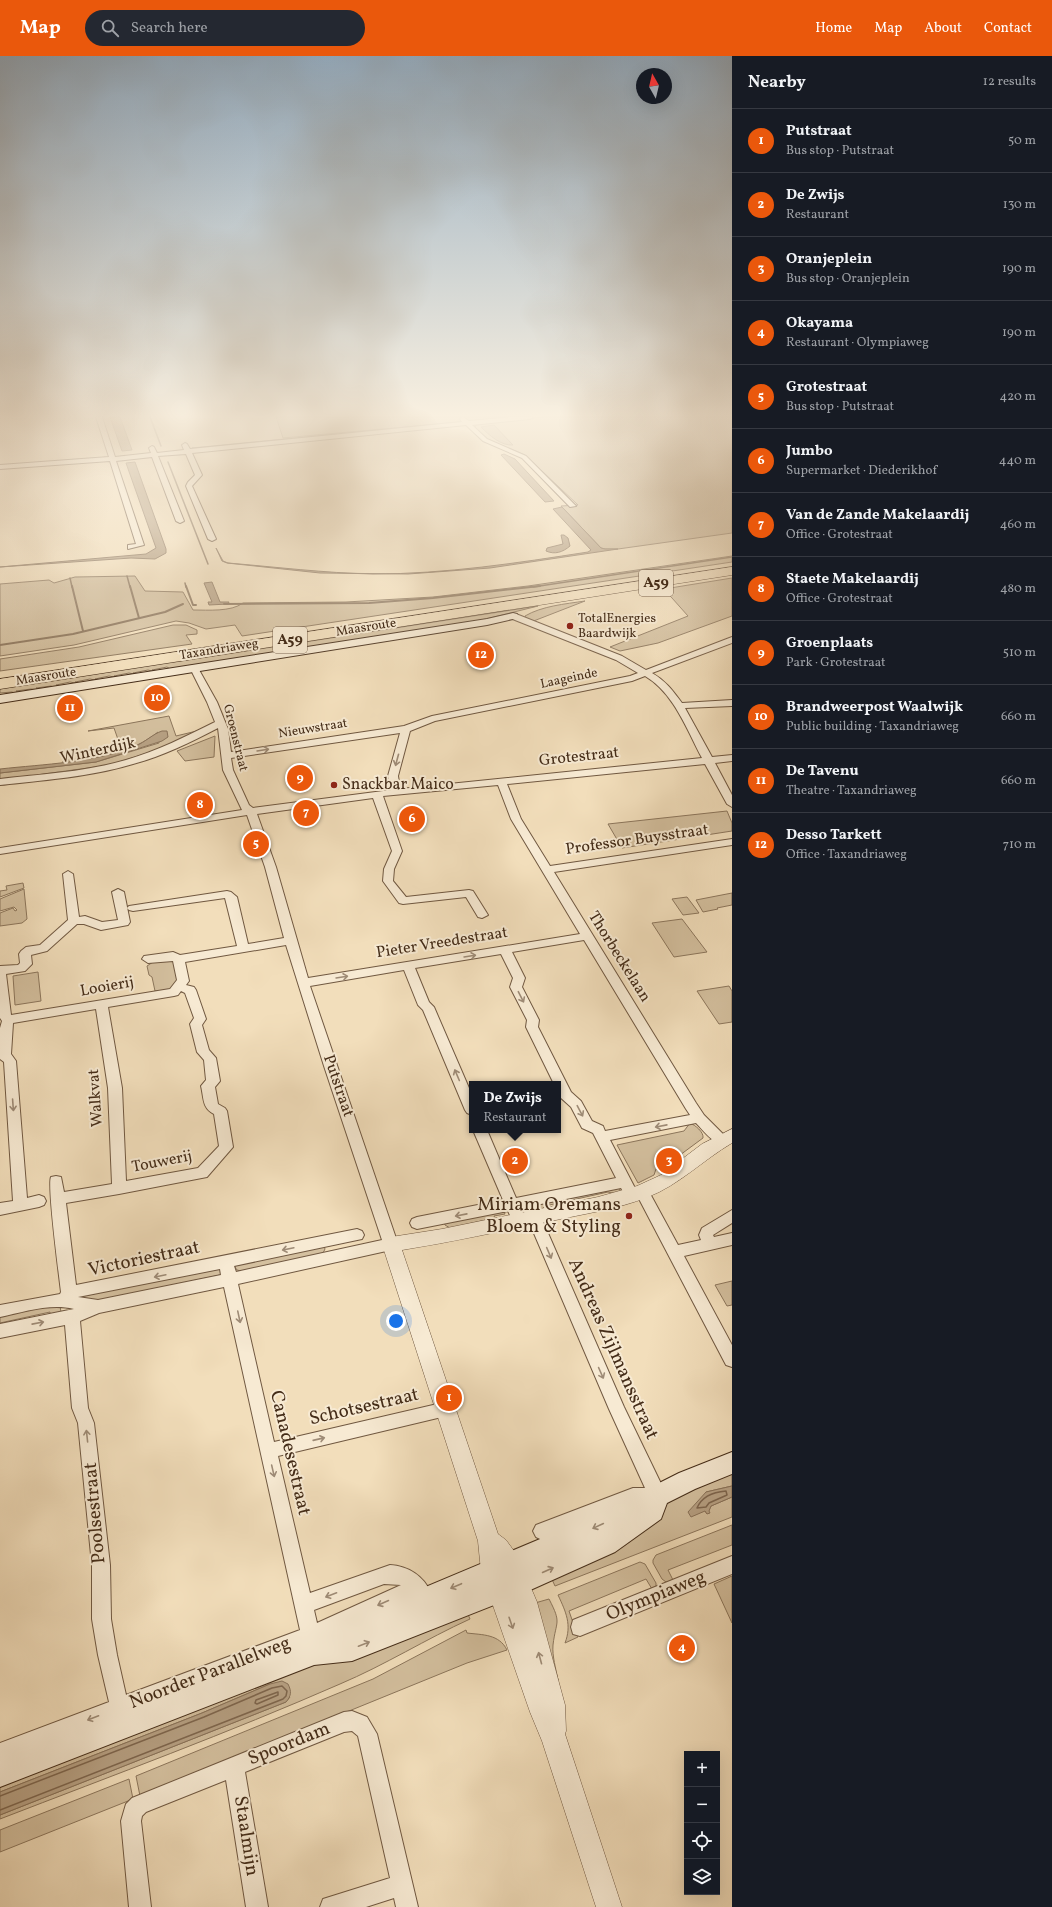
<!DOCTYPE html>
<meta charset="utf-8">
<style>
body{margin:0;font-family:Vollkorn,serif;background:#242831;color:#f1f3f6}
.controls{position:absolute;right:12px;bottom:12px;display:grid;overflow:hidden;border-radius:0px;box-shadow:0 4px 16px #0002}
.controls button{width:36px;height:36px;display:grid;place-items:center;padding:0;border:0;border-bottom:1px solid #363941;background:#171b24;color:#f1f3f6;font:20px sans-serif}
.compass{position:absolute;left:636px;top:12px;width:36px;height:36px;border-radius:50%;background:#171b24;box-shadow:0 4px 16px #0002;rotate:352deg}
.you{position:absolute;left:396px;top:1265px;width:14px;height:14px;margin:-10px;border:3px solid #fff;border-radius:50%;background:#1a73e8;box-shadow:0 0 0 6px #1a73e833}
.badge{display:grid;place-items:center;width:26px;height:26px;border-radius:50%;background:#ea580c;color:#fff;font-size:13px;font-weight:700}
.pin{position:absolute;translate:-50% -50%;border:2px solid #fff;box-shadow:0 1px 4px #0006}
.popup{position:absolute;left:469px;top:1025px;width:92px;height:52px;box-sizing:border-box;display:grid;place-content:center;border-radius:0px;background:#171b24;filter:drop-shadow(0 1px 3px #0005);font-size:13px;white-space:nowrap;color:#9ea1a6}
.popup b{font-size:15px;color:#f1f3f6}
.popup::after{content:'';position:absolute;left:50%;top:100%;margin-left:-8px;border:8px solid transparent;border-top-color:#171b24}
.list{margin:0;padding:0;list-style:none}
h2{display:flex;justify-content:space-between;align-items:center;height:52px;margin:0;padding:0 16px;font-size:17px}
h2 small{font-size:13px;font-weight:400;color:#9ea1a6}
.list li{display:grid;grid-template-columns:26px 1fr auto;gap:12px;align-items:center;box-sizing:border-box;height:64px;padding:0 16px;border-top:1px solid #363941}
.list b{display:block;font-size:15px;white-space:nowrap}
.list p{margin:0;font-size:13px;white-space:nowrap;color:#9ea1a6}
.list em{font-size:13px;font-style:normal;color:#9ea1a6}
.icon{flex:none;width:22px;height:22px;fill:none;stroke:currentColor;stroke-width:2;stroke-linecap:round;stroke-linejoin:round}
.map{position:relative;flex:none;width:732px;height:1851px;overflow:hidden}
header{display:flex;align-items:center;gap:24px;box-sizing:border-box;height:56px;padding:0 20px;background:#ea580c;color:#fff}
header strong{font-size:19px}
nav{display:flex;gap:22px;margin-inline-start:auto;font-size:14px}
.search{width:280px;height:36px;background:#242831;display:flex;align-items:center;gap:10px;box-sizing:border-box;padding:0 14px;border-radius:22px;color:#9ea1a6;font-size:15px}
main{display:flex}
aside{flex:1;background:#171b24}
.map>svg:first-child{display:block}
.green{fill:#d4c09f;stroke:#8c765c}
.water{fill:#b7a184;stroke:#897259}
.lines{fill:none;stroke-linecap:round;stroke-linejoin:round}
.shore{stroke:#7e664e;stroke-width:1.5}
.stream-far1{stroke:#897259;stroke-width:1.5}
.stream{stroke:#897259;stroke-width:2}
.minor-casing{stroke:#705841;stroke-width:2}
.tertiary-casing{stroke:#705841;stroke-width:1}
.secondary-casing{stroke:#442c18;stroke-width:2}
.motorway-casing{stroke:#442c18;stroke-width:1}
.minor{fill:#f7ead3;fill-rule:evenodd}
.tertiary{fill:#f7ead3;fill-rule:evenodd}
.secondary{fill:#f7ead3;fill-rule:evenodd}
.motorway{fill:#f2debb;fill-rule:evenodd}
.oneway{stroke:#9e8b76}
.poi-dot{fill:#8f2418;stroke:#f7ead3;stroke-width:1.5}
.labels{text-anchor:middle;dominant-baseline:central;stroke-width:4;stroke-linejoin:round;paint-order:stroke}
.far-poi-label{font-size:13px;fill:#442c18;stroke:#f7ead3;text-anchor:start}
.far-street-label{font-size:13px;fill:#442c18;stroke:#f7ead3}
.shield{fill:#f7ead3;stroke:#7a6550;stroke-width:1}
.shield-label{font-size:15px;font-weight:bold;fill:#442c18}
.street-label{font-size:16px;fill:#442c18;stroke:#f7ead3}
.poi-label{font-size:16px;fill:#442c18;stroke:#f7ead3;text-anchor:start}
.near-poi-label{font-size:19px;fill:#442c18;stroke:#f7ead3;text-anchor:end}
.near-street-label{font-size:19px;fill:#442c18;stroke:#f7ead3}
</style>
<header>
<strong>Map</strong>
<div class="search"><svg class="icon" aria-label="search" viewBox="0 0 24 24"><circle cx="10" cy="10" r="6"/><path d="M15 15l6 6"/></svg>Search here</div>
<nav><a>Home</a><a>Map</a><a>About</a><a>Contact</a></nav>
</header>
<main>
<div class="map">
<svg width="732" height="1851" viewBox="0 0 732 1851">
<rect width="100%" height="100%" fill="#f2debb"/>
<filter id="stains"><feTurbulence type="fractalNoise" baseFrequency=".005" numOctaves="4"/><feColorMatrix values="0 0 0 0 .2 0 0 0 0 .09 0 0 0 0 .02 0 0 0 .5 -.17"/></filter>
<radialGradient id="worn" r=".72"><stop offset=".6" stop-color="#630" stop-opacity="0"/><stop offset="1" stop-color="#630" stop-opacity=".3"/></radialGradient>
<path class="green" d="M276,361h239l-232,21z
M544,361h188v116l-114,16h-13l-4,-1 -40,-42 17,-1 -53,-50 -38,-16 -12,-12 2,-3 6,-1z
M459,366l-4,1 -258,26 -5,-1z
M732,500v6l-490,74 -7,-11 -29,4 -17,-6 -13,-2 -102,24 -74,11v-72l49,-4 5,3 21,-6 60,-1 10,15 38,1 10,18c15,0 38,2 50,-7l103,-1 87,-5 95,-11z
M732,522v38l-74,27 -38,8 -10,-4 78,-31 -24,-27z
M585,545l-54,21 -5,-3 -1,-3c17,-10 40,-12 60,-15z
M538,550l-56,14 -310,50 -5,-3 -15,3 4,2 -8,-2 -15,3 5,2 -9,-2 -15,3 5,2 -10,-2 -14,3 4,2 -9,-2 -15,3 5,2 -10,-2 -14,3 4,2 -4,1 -5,-2 -15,2 4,2 -9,-1 -15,2 4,2 -3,1 -5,-2 -12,1v-4z
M173,569h13l11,5v4l-11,1 6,9 -192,27v-12l79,-12z
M169,660l7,20 25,-6 -41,19 -50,16 -110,15v-7l96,-11 63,-19 -1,-11c-26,21 -62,27 -95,31v-2l47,-9 11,-4 -7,-20 -26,3z
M215,680l-1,21 -29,4 -8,-10z
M305,713l6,15 -15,3 -8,-16z
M727,755l5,12v8l-110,17 -14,-24z
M23,827l1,5 -24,9v-6l7,-1 -1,-4z
M24,833l3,30 -5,4 -22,3v-13l13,-5 2,3 2,-1 -3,-3 -14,4v-12z
M732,837v12l-15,3 1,1 -15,3 -7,-12z
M687,841l12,16 -16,2 -11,-16z
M682,863l25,33 -33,5 -22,-34z
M174,904l5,22 -8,8 -16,1 -3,-14 -3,-2 -2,-9 6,-4z
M38,916l3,29 -26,4 -2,-29z
M729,930l3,5v31l-13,2 -22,-33z
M690,1067c5,2 14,9 13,15l-23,17 -24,14 -2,6 -16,8 -21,-38 67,-14z
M618,1130l3,6 -5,2 -8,-2 -63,14 -4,5 -14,1 -1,-3 -3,1 -2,-4z
M503,1153l2,5 -11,2 1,2 -45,10 -5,-3 -1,-2z
M324,1190l1,3 -3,6 -81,16 -4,-1 -2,-3 1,-3z
M219,1211l4,7 -3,1 -128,27 -14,-2 1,-3z
M732,1225v24l-5,1 -12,-21z
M52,1248l8,2 1,6 -11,2v-2l-50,11v-8z
M732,1417v13l-26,6 -1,19 2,3 4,-8 21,-9v20l-177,69 -5,-11 99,-58 23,-17 26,-13z
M732,1469v20l-64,25 6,12h-8l-4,-3 -9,-16v-3l3,-5z
M640,1506l5,2 11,19v5l-4,1 -6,-10 -77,32 9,26 -13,6c7,-18 1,-31 -7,-48z
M732,1520v47l-18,-39z
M549,1543c13,25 7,21 4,46 -1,11 3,24 5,35l-23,-77z
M467,1556l3,7c-44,20 -85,46 -130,65 -112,49 -226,91 -340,135v-4l286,-113 4,-5 -20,-13 -68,29 -202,79v-9l309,-120z
M466,1574l1,3c16,2 32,1 40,17l-40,13 -327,133 -4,-20 237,-97z
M129,1723l4,20 -133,53v-22z"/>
<path class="water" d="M110,361h10l12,33 -10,1z
M494,369l18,19 1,1c-12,1 -24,-10 -32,-18z
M504,398l11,5 39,42 -9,1 -44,-47z
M135,406l31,87v4l-11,6 -24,-1 -131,9 146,-13 10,-6 -30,-85z
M562,451l39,41 4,1h13l-128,19 -82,6 -88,-1 -93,-10 -5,-2 -6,-13 7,13 5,2c48,4 96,10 145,11 73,0 144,-11 215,-22l3,-2 -38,-41z
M561,479h3l4,3 2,8c-7,6 -15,9 -24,5l1,-3 16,-4z
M212,526l8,20h9l-1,2 -19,1 -1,-3h4l-8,-19z
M162,675h5l1,6 -6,4 -66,21 -96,11v-4c45,-5 93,-6 136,-23 9,-4 17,-12 26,-15z
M732,1430v11l-21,9 -2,5 1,2 -3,1 -2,-3 -14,6 -3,-5 18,-20z
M282,1625l6,3c4,8 3,12 -2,18l-286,113v-23l202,-79 68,-29z"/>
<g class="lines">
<path class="shore" d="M726,1435l1,4 -18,8 -3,4 -9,1c5,-12 17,-16 29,-17z
M278,1636v3l-21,9 -2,-1 1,-3z
M0,1740l204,-79 68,-29 10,-2 5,5 -1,5 -3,3 -283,111"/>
<path class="stream-far1" d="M150,361l11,29
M168,406l40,102
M127,520l3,11
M70,522l2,9
M185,527l1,4
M533,531l199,-30"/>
<path class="stream" d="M72,530l11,45
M130,530l9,32
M186,530l7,19h3
M224,548l145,-1 64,-5 107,-12
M0,589l73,-11 92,-22 18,-8"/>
<defs>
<path id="minor" d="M96,361h6l13,40 36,-4 -2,-5 3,-2 2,1 3,6 27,-3 -2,-5 3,-2 2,1 3,5 272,-27 -2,-3 3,-2 6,4 43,-4h21l-3,2 -58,6 15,14 39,17 50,50 -6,1 -48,-49 -39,-17 -17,-16 -274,28 10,22 -10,11 24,53 -4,2 -4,-2 -22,-53 2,-4 7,-7 -9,-21 -28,2 26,65 -4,2 -4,-2 -24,-64 -36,4 28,84 -16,4v-4l8,-1 -26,-83 -110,8v-4l109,-8z
M510,558h6l106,42 24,14 86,-33v6l-80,30c14,8 21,18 30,30l50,-3v6l-47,2 27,49 20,-2v6l-17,2 17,32v12l-5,-3 -22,-40 -198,20 14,35 29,47 182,-27v6l-178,27 142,231 8,12 25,25 -2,4c-12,3 -23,-13 -31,-21l-86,17 26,50 6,-3 5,1 31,57 23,-5 -2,-5 3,-7 30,-18v13l-19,12 1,2 18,-4v12l-48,11 48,89v22l-6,-2 -88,-168 -6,4 -5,-2 -6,-11 -100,20 5,12 -2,4 -5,2 -5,-2 -6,-13 -91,18 -5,-2 -2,-4 2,-4 5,-2 86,-17 -30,-70h14l29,68 100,-20 -23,-45 -11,-5 -11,-21 -10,-9 -3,-6v-8h-4l-28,-57 1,-7 -17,-33 3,-9 -12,-24 -86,14 14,34 5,5 38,88v20l-5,-2 -2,-3 -42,-100 -5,-5 -14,-35 -94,16 88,258 -2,4 -5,2 -153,34 36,158 172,-40 6,2 2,5 -2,5 -6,2 -168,40 32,137 80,-28c18,1 34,11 41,28l-3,6 -6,3 -8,-4 -103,46 -311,119v-20l109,-41 -11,-47 -6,-36v-54l-14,-142 -6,-15 -7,-83 -65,13v-14l74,-15c-24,-6 -50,3 -74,8v-12l60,-11 1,-2c-2,-17 -14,-107 -10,-115l5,-1 5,1 3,15 48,-8 -4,-96 -12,-79 -83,14 -2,31 5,7 11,137 12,-3 5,2 2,4 -2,4 -5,2 -39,8v-12l13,-2 -9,-139 -4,-3v-31l2,-7 -2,-3v-52l18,-1 2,-2 -1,-9 2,-3 5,-4 14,-2 28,-25 -5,-46 5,-3 5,3 6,43 6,-1 17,6 16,-2 -6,-28 6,-3 6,3 6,30 -2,3 -27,5 -17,-6h-7l-30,27 -16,4 1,9 -7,7 -19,3 5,41 159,-26 7,-9 -4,-19 -25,2 -6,-4 2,-3 29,-4 7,3 57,-9 -12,-48 -92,13 -4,-1 -2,-2 2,-2 98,-15 4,1 6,5 11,47 36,-6 -19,-71 -18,-52 -247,39v-6l242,-38 -19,-40 -5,-42c-27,14 -55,28 -85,36 -43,13 -88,16 -133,21v-6c42,-5 85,-7 126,-19 31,-9 61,-24 89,-38l-8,-20 -17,-34 4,-3 4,3 19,34 11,27 3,23 173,-26 28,-10 198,-40 8,-3 -22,-13 -106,-42zM645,620c29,17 42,54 57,82l-302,31 -2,-13 12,-45 25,-10 197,-40zM400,677l-12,43 3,14 -138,18 -4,-3 -16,-35 -2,-12zM498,729l13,34 69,115 -272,44 -32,-111 -19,-53 116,-16 19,53 -8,18 -1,12 16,22 4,1 63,-7 12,20 4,1 6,-3 -15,-24 -4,-1 -63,7 -13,-16 1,-12 8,-18 -19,-55zM584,884l102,169 4,6 -85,16 -2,-5 -11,-5 -11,-20 -10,-9 -33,-65 1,-7 -17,-33 3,-9 -13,-26zM286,889l38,121 58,174 -146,32 -2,-6 128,-27 2,-4 -2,-4 -5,-2 -281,56 -10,-82 53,-9 88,-17 26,-30 -6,-36 -2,-3 -7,-4 -3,-17 5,-6 -4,-23 -7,-8 -7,-25 4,-6 -10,-29 -2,-3 -8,-2 3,-4 -4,-19zM181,935l4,2 9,25 -4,6 7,28 7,8 2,20 -5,6c3,12 1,22 13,28l5,32 -21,22 -72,13 -4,-93 -14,-81 66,-11 4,-1zM220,1213l1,6 -123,25 -20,-3zM224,1231l76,343 -174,65 -9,-40 -6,-36 -1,-54 -16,-142 -6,-15 -8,-87 19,-8zM384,1528l17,1 -84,38 -3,-13z
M534,1155l5,2 2,4 83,190 43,89 -3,6 -6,2h-25l-91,36 -6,-3 -3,-6 3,-6 97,-37h12l-36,-79 -82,-192 2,-4z
M732,1500v18l-152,62 -7,-2 -2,-7 2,-7z
M352,1655l15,6 10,17 41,173h-22l-2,-9 -28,9h-46l3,-8 67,-21 -32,-142 -6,-5 -8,1 -99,40 23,135h-22l-20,-127 -80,32 -4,4 -1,5 10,86h-22l-8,-86 5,-17 6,-6 212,-86z"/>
<path id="tertiary" d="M732,1073v14c-29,17 -53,42 -84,54 -30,12 -65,17 -97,24 -50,10 -99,21 -149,29l96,284 8,6 11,15 20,47 28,103 1,26 -1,3 57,173h-26l-54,-166 -12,-29 -49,-141 -3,-30 -96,-297 2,-5 7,-2 51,-8 156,-32 39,-11 24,-11 41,-31z"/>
<path id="secondary" d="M513,557l4,1 1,2 -1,2 -30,7 -487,78v-8l487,-76z
M732,1396v22l-37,15 -28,14 -6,16 -46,33 -98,44 -165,65 -38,4 -314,122v-26l304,-118 31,-18 255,-107 89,-45z"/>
<path id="motorway" d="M732,511v8l-732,114v-10z"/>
</defs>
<use href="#minor" class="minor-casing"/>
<use href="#tertiary" class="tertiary-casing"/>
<use href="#secondary" class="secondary-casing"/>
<use href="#motorway" class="motorway-casing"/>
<use href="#minor" class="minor"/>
<use href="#tertiary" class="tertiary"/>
<use href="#secondary" class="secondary"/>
<use href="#motorway" class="motorway"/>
</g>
<defs><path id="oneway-shaft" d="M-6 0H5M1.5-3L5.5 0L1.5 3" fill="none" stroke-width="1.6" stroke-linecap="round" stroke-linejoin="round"/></defs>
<g class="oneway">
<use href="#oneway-shaft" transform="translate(263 694) rotate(-9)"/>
<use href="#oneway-shaft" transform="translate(397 704) rotate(105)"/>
<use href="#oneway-shaft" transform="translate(470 900) rotate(-9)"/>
<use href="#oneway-shaft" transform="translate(342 921) rotate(-9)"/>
<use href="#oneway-shaft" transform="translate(521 941) rotate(63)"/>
<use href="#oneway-shaft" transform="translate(457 1019) rotate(-113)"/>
<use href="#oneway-shaft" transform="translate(13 1049) rotate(86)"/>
<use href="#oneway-shaft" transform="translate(580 1055) rotate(62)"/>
<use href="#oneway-shaft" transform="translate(661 1070) rotate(169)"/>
<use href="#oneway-shaft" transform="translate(461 1159) rotate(169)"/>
<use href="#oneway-shaft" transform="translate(288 1193) rotate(168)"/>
<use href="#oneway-shaft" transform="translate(549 1197) rotate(67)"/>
<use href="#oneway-shaft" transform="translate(160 1220) rotate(168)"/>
<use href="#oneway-shaft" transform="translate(239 1261) rotate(78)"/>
<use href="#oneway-shaft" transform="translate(38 1267) rotate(-11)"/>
<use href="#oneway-shaft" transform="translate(601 1317) rotate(66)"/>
<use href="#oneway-shaft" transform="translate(87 1380) rotate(-96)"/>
<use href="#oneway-shaft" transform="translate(319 1383) rotate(-13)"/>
<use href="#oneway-shaft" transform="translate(273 1415) rotate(77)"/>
<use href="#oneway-shaft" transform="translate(598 1470) rotate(155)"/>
<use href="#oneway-shaft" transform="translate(548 1514) rotate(-24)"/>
<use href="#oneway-shaft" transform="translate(456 1530) rotate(157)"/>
<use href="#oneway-shaft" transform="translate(331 1539) rotate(159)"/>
<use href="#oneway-shaft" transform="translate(383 1547) rotate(156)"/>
<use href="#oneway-shaft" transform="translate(511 1567) rotate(71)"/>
<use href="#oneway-shaft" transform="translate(364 1588) rotate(-21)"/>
<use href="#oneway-shaft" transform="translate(540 1602) rotate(-105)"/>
<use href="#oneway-shaft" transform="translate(93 1662) rotate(159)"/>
</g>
<linearGradient id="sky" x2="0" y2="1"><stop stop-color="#94acc0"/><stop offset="0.58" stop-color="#f9f0e0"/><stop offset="1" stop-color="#f9f0e0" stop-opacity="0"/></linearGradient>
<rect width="732" height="620" fill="url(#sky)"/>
<g class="poi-dot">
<circle cx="570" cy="570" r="4"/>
<circle cx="334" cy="729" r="4"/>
<circle cx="629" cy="1160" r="4"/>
</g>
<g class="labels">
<g class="far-poi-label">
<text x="578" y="563">TotalEnergies<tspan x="578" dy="15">Baardwijk</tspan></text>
</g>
<g class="far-street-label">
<text transform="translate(366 572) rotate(-9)">Maasroute</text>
<text transform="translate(219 594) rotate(-9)">Taxandriaweg</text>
<text transform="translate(46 621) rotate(-9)">Maasroute</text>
<text transform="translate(569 623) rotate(-12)">Laageinde</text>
<text transform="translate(313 673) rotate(-9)">Nieuwstraat</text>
<text transform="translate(235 682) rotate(76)">Groenstraat</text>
</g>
<g class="shield">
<rect x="639" y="514" width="34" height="26" rx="3"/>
<rect x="273" y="571" width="34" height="26" rx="3"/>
</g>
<g class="shield-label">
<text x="656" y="527">A59</text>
<text x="290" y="584">A59</text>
</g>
<g class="street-label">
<text transform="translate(98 695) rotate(-12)">Winterdijk</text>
<text transform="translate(579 701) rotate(-6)">Grotestraat</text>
<text transform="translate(637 784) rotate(-8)">Professor Buysstraat</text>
<text transform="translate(442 887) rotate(-9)">Pieter Vreedestraat</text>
<text transform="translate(619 901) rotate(58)">Thorbeckelaan</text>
<text transform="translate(107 931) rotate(-10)">Looierij</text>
<text transform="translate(338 1030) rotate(71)">Putstraat</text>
<text transform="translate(96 1042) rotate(-94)">Walkvat</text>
<text transform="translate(162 1106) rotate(-11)">Touwerij</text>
</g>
<g class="poi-label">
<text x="342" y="729">Snackbar Maico</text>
</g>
<g class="near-poi-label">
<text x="621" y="1149">Miriam Oremans<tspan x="621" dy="22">Bloem &amp; Styling</tspan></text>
</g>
<g class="near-street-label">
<text transform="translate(144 1203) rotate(-12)">Victoriestraat</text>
<text transform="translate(613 1293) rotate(66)">Andreas Zijlmansstraat</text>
<text transform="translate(364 1351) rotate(-13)">Schotsestraat</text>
<text transform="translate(290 1397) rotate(77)">Canadesestraat</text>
<text transform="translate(95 1457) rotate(-95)">Poolsestraat</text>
<text transform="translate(656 1540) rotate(-22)">Olympiaweg</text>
<text transform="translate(210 1617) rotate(-21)">Noorder Parallelweg</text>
<text transform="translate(289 1688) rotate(-22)">Spoordam</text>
<text transform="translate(246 1780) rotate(81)">Staalmijn</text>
</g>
</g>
<rect width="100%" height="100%" filter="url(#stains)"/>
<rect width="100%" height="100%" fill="url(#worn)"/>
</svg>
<div class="controls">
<button>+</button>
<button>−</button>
<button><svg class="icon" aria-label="locate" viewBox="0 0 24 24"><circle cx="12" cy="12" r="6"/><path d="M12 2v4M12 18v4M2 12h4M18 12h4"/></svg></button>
<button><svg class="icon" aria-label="layers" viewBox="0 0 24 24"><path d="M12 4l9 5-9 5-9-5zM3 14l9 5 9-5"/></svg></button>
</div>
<svg class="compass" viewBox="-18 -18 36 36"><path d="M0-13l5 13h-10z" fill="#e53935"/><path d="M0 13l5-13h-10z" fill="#9ea1a6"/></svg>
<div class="you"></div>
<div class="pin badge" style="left:449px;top:1342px">1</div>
<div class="pin badge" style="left:515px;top:1105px">2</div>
<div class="popup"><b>De Zwijs</b>Restaurant</div>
<div class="pin badge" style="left:669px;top:1105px">3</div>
<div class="pin badge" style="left:682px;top:1592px">4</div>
<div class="pin badge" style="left:256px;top:788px">5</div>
<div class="pin badge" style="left:412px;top:763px">6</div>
<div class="pin badge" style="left:306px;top:757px">7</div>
<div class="pin badge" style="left:200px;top:749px">8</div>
<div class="pin badge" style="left:300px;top:722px">9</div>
<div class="pin badge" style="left:157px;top:642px">10</div>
<div class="pin badge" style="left:70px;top:652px">11</div>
<div class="pin badge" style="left:481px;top:599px">12</div>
</div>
<aside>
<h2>Nearby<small>12 results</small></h2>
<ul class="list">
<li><span class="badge">1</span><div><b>Putstraat</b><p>Bus stop · Putstraat</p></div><em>50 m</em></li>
<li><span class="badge">2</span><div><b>De Zwijs</b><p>Restaurant</p></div><em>130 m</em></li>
<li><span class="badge">3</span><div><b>Oranjeplein</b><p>Bus stop · Oranjeplein</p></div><em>190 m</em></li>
<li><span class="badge">4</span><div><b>Okayama</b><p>Restaurant · Olympiaweg</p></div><em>190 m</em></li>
<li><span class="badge">5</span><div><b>Grotestraat</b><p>Bus stop · Putstraat</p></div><em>420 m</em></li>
<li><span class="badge">6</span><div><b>Jumbo</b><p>Supermarket · Diederikhof</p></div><em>440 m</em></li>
<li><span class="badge">7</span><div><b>Van de Zande Makelaardij</b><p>Office · Grotestraat</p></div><em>460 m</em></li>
<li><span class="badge">8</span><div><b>Staete Makelaardij</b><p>Office · Grotestraat</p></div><em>480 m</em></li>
<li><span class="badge">9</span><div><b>Groenplaats</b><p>Park · Grotestraat</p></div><em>510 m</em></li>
<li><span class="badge">10</span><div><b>Brandweerpost Waalwijk</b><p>Public building · Taxandriaweg</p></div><em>660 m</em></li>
<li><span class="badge">11</span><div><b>De Tavenu</b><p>Theatre · Taxandriaweg</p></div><em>660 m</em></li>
<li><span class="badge">12</span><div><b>Desso Tarkett</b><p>Office · Taxandriaweg</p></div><em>710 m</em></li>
</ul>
</aside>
</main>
